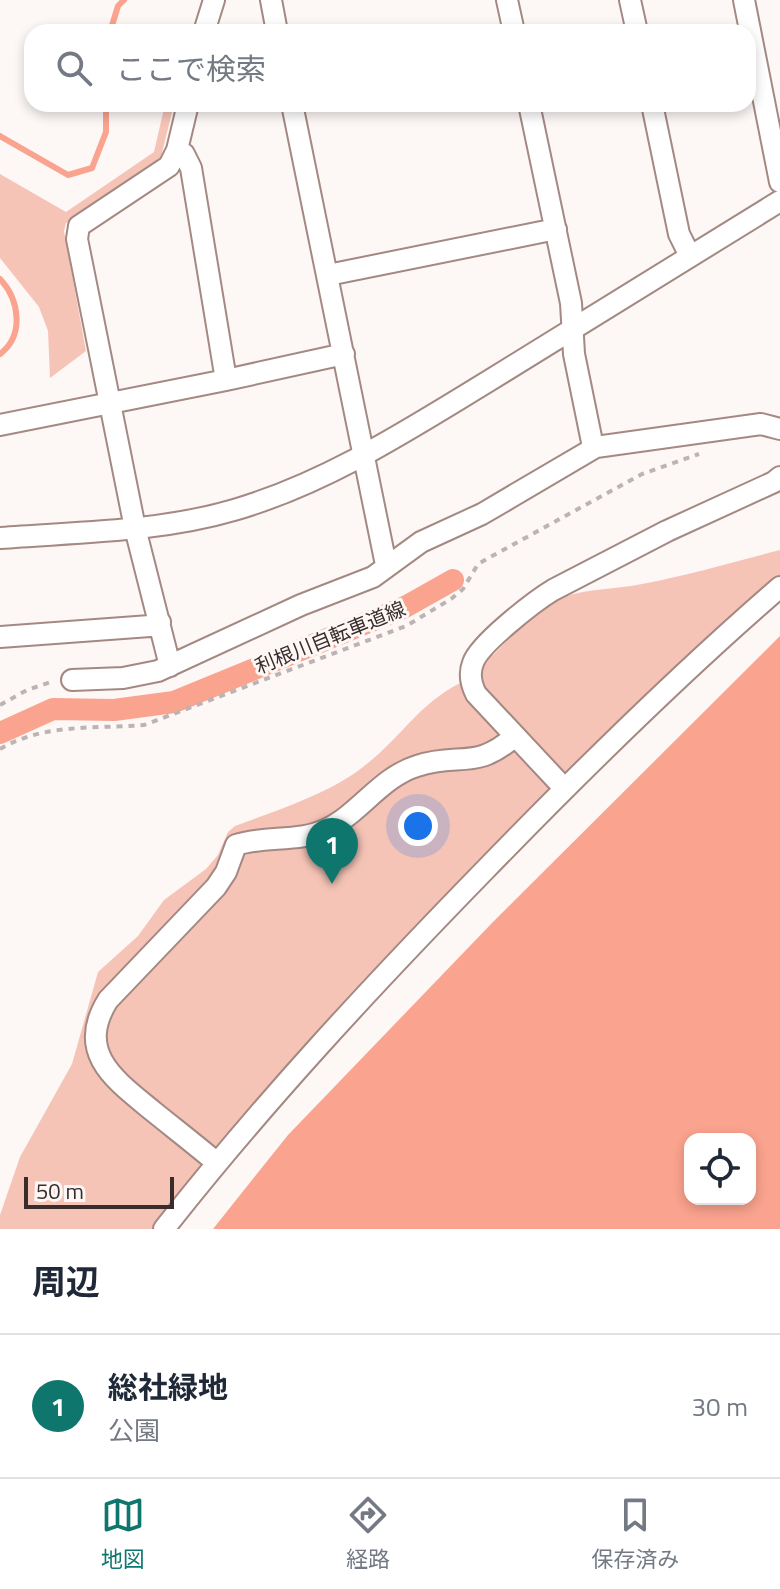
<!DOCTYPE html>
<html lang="ja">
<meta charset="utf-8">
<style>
body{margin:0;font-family:"Titillium Web","Noto Sans JP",sans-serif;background:#f6f6f7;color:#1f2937}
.controls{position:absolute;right:24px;bottom:24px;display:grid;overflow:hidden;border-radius:16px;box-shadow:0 4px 12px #0003}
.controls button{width:72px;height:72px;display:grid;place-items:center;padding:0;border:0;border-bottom:2px solid #e0e1e3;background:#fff;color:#1f2937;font:40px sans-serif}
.scale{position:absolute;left:24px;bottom:20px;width:150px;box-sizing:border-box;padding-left:8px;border:4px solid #382d2b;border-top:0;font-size:22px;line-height:28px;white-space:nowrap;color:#382d2b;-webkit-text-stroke:6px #fdf7f6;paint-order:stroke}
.you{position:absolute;left:418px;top:826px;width:28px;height:28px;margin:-20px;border:6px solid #fff;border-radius:50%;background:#1a73e8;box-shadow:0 0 0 12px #1a73e833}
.badge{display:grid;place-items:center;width:52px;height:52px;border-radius:50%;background:#0f766e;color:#fff;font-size:26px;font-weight:700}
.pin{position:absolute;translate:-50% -66px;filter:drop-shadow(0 2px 4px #0008)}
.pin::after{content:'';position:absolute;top:42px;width:28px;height:24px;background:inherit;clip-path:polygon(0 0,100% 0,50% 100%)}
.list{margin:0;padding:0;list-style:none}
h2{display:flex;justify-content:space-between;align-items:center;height:104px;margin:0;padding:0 32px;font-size:34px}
h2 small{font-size:26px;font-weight:400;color:#747a83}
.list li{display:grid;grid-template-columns:52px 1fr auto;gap:24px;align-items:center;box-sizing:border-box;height:144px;padding:0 32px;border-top:2px solid #e0e1e3}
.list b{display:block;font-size:30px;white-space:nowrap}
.list p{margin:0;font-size:26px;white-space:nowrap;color:#747a83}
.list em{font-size:26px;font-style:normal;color:#747a83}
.icon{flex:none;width:44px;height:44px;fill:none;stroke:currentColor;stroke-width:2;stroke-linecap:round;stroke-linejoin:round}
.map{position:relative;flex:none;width:780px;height:1229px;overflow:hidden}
.search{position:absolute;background:#fff;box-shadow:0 4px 12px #0003;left:24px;right:24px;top:24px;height:88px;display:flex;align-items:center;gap:20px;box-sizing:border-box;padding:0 28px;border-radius:24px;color:#747a83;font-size:30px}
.sheet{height:248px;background:#fff}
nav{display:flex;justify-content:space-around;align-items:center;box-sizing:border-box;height:112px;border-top:2px solid #e0e1e3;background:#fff;font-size:22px;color:#747a83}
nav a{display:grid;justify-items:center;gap:4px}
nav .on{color:#0f766e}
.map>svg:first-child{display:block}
.green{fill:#f5c4b7}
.water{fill:#faa38e;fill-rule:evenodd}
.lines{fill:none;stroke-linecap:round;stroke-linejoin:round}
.stream{stroke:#faa38e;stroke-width:6}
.canal{stroke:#faa38e;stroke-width:22}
.minor-casing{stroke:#a48983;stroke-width:24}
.path{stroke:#bbb4b2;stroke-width:4;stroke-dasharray:6 6;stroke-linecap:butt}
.minor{stroke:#fff;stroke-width:20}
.labels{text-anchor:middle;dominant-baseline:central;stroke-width:6;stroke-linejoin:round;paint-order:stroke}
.street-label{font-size:20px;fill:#382d2b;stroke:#fdf7f6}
</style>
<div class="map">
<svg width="780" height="1229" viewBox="0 0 780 1229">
<rect width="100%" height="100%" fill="#fdf7f6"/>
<path class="green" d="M165,104h9l-13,53 -95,66 -2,8 22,120 -36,27 -2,-47 -9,-24 -39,-49v-84l66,38 88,-60z
M780,550v47l-216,200 -234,245 -155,187h-175v-14l20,-58 52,-93 26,-92 40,-36 26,-36 42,-31 12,-14 10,-23 7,-6c43,-16 99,-34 133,-63 35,-28 50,-58 92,-80l4,-20 13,-18 16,10c16,-16 31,-34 49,-47 31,-21 65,-17 100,-24 47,-9 92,-22 138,-34z"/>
<path class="water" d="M780,636v593h-567l75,-94 205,-213zM690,1139h60v60h-60z"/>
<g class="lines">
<path class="stream" d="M110,32l8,-26 6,-6
M0,136l68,39 24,-7 14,-36v-28
M0,279c19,20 25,56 0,75"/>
<path class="canal" d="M0,733l53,-24 61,1 60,-8 231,-95 48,-27"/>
<defs>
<path id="minor" d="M271,0l6,32
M507,0l7,32
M630,0l7,32
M744,0l36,182
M204,32l10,-32
M292,104l93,456 5,4
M529,104l42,199 3,51 18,88 4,5
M652,104l27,130 11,22
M177,150l7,4 7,14 35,212
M328,275l228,-46
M0,425l226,-45 118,-26
M0,538c78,-6 159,-6 234,-28 92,-27 171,-78 253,-128 98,-60 195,-121 293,-181
M0,637l150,-11 10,-4
M170,666l-35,-138 -58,-289 2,-13 90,-60 8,-16 11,-46
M72,680l51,-2 35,-7 143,-66 72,-28 48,-35 61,-28 114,-67 165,-23 19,5
M564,788l-88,-94c-5,-10 -7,-21 -3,-31 6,-19 62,-62 80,-73l114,-59 107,-49 6,-5
M217,1163c-20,-17 -42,-34 -63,-51 -39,-32 -79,-59 -46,-112l108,-113 10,-15 10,-27c29,-10 63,-2 91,-16 33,-16 54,-52 90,-63 42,-14 59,5 98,-30
M164,1229c99,-126 207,-242 319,-357 95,-98 193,-195 297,-285"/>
</defs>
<use href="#minor" class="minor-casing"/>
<path class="path" d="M0,705l27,-15 27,-9
M0,749c44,-26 95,-20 144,-24l262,-99 45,-27 12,-10 15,-25 16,-9 148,-81 57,-20"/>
<use href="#minor" class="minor"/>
</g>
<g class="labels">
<g class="street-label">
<text transform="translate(330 637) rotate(-22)">利根川自転車道線</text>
</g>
</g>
</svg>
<div class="controls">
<button><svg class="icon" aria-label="locate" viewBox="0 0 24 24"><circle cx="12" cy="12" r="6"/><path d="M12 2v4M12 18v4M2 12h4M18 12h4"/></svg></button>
</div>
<div class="scale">50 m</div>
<div class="you"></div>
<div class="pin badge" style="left:332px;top:884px">1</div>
<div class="search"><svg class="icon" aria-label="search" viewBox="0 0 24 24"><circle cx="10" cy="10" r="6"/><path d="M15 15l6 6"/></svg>ここで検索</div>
</div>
<section class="sheet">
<h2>周辺<small></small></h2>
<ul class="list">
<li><span class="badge">1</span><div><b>総社緑地</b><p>公園</p></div><em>30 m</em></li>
</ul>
</section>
<nav>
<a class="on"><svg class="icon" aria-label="map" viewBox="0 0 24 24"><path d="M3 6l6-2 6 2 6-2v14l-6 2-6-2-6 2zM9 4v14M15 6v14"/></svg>地図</a>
<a><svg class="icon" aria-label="directions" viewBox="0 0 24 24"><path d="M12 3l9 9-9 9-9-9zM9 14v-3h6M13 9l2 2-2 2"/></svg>経路</a>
<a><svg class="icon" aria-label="saved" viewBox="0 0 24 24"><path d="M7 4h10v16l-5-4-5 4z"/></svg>保存済み</a>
</nav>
